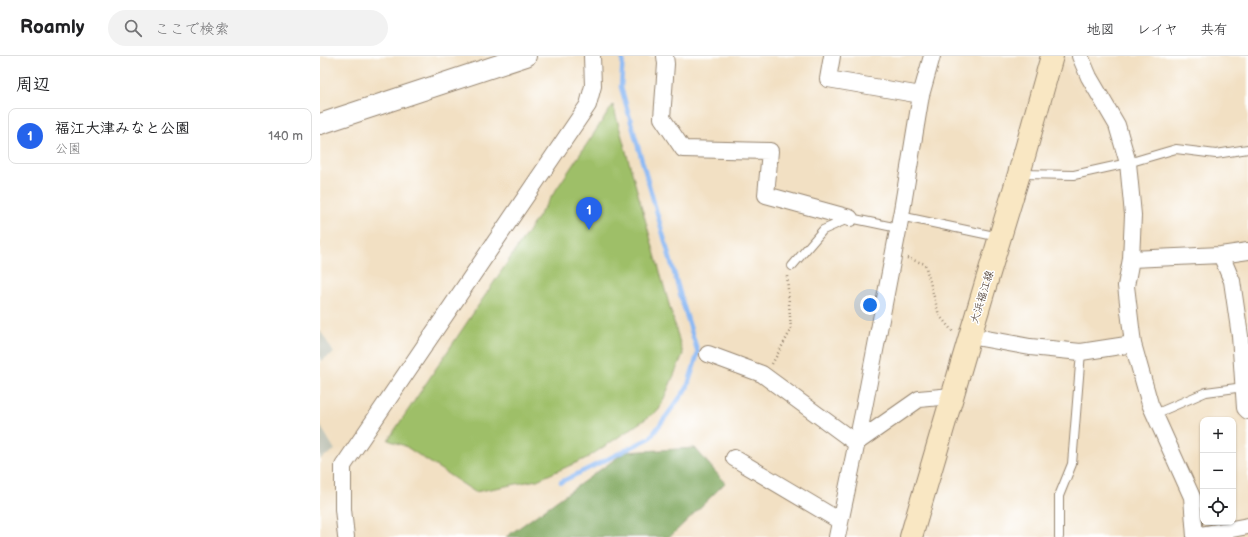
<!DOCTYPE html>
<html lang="ja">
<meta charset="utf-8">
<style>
body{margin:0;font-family:"Balsamiq Sans","Klee One",sans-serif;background:#f2f2f2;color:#202124}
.controls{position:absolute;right:12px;bottom:12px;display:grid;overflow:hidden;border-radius:8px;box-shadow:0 1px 3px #0004}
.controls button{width:36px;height:36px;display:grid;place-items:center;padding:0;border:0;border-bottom:1px solid #e0e0e0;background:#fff;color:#202124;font:20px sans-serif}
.you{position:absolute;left:550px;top:249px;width:14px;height:14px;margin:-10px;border:3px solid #fff;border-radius:50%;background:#1a73e8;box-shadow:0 0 0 6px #1a73e833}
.badge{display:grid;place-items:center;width:26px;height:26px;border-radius:50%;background:#2563eb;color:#fff;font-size:13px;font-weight:700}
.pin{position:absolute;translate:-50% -33px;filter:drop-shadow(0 1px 2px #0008)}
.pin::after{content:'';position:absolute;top:21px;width:14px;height:12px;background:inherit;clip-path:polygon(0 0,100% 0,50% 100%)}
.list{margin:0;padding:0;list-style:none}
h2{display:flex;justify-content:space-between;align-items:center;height:52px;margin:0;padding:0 16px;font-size:17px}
h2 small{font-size:13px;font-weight:400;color:#757577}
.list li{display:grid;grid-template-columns:26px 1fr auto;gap:12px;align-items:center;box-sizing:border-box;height:56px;margin:0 8px 8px;padding:0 8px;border:1px solid #e0e0e0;border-radius:8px}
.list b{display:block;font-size:15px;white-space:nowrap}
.list p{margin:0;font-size:13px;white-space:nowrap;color:#757577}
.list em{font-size:13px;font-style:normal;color:#757577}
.icon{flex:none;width:22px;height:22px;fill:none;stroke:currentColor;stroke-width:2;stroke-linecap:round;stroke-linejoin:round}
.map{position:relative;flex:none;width:928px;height:481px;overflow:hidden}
header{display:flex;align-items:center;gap:24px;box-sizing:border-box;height:56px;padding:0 20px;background:#fff;border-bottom:1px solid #e0e0e0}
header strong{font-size:19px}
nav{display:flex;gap:22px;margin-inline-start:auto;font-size:14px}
.search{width:280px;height:36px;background:#f2f2f2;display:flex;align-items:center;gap:10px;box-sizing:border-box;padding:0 14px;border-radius:22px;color:#757577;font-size:15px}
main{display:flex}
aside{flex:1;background:#fff}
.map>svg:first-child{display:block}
.industrial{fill:#c2c6b9}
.green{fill:#9ebf68;stroke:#6c7443}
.forest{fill:#7ea65c;stroke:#5c683d}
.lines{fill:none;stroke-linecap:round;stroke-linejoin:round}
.stream{stroke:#89b8f4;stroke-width:4.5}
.service-casing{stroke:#968570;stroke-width:10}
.minor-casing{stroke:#968570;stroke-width:18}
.tertiary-casing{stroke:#968570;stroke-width:22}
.secondary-casing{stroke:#968570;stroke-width:24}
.path{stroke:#968570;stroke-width:2.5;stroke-dasharray:1 3;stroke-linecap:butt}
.service{stroke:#fff;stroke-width:8}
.minor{stroke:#fff;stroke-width:16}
.tertiary{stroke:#fff;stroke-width:20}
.secondary{stroke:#f9e7c3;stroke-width:22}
.labels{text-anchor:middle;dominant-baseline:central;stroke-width:3;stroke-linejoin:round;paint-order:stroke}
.street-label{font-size:11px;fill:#3b2a1e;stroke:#fff}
</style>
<header>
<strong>Roamly</strong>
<div class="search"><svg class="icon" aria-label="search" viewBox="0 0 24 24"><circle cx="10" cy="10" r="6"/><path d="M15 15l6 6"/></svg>ここで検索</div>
<nav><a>地図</a><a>レイヤ</a><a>共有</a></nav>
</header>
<main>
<aside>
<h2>周辺<small></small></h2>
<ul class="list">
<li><span class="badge">1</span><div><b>福江大津みなと公園</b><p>公園</p></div><em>140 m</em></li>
</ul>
</aside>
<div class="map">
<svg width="928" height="481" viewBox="0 0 928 481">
<rect width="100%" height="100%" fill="#fff"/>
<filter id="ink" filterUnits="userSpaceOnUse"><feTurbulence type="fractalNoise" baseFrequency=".025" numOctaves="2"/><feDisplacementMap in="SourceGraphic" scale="8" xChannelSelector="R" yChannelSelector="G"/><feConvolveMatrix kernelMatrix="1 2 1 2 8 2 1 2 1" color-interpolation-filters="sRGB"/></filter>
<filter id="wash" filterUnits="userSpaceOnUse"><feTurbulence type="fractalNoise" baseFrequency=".012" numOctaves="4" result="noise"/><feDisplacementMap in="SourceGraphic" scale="16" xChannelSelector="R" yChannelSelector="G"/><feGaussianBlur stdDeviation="0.9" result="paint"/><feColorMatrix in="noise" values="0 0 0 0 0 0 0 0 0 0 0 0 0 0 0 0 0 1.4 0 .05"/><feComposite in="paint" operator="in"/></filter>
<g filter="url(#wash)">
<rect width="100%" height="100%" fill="#f2e0c3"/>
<path class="industrial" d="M0,274l14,23 -14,8z
M0,369l15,25 -15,9z"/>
<path class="green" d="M293,49l70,249 -24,56 -72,48 -50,22 -62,12 -70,-46 -17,-6z"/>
<path class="forest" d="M375,392l30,35 -52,51 -5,3h-162l119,-85z"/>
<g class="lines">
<path class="stream" d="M241,426l89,-44 37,-50 11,-35 -15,-49 -62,-217 2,-31"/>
</g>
</g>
<g filter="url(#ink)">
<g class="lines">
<defs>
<path id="service" d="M701,118l53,1 54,-12 48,-14 40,5 32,-5
M580,160l99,21
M472,210l31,-36 27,-12 48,10
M835,358l51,-22 38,-5
M739,481v-41l13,-32 9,-112"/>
<path id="minor" d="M345,0l1,8 -4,54 21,31 87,2 -4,44 84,23
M512,0l-4,23 93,16
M760,0l9,21 28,48 11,38 5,52 -2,44 -5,27 7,58 17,60 42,93 3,40
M901,199l11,26 8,55 5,72 3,3
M811,203l90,-4 27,-4
M650,280l60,11 51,5 52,-8
M388,298l54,20 94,69 63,-44 33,-3
M414,402l106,63
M875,480l53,-10
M26,481l-3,-28v-43l245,-361 5,-19 -1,-30
M517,481l26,-124 39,-203 19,-115 11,-39"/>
<path id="tertiary" d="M0,68l206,-68"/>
<path id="secondary" d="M591,481l59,-201 49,-162 33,-118"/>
</defs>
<use href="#service" class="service-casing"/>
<use href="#minor" class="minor-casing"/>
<use href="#tertiary" class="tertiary-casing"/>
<use href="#secondary" class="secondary-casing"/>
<path class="path" d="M587,202l18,6 14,51 14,17
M452,308l19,-34 -4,-54"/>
<use href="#service" class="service"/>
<use href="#minor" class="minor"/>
<use href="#tertiary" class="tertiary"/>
<use href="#secondary" class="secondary"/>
</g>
</g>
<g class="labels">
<g class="street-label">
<text transform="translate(662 241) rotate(-73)">大浜福江線</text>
</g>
</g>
</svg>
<div class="controls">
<button>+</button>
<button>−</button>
<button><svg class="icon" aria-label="locate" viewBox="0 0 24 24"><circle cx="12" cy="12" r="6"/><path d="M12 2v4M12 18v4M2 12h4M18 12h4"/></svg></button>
</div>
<div class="you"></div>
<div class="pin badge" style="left:269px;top:174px">1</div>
</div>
</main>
